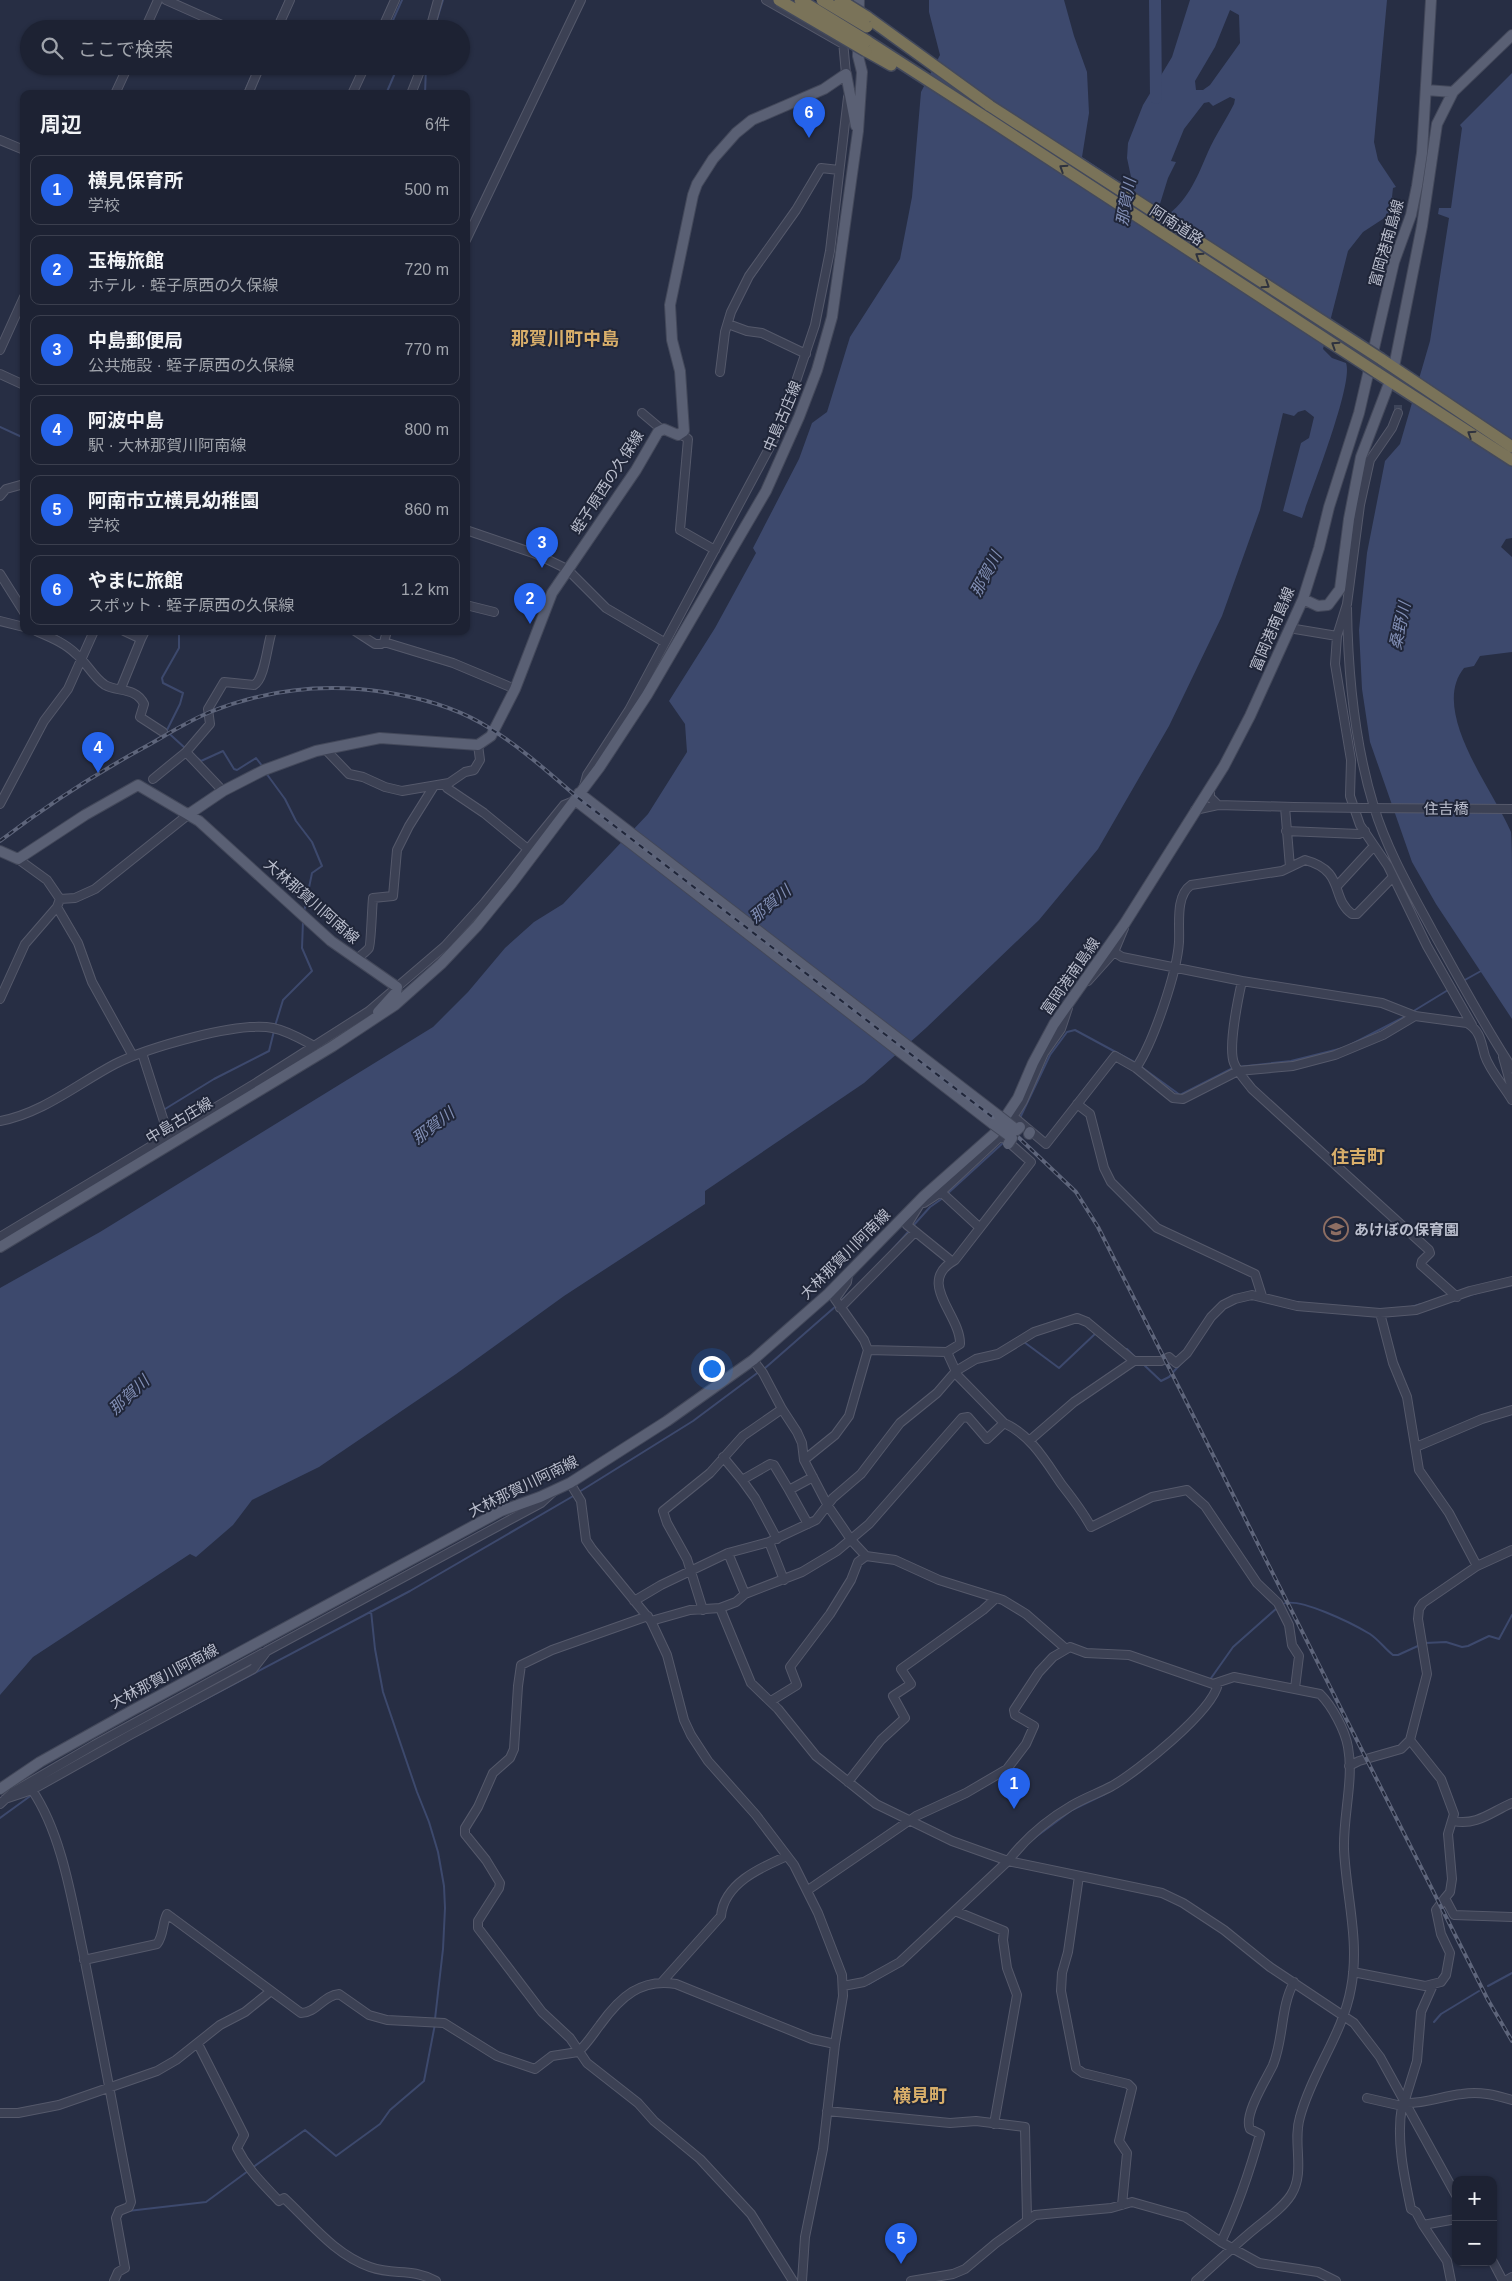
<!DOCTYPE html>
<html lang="ja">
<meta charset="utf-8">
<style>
body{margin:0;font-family:Arial,"Noto Sans JP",sans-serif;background:#252a3b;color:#f1f3f6}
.controls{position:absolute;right:15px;bottom:15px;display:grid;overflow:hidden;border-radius:10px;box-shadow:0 1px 4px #0004}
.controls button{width:45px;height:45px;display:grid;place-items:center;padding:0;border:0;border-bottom:1px solid #3b3f4e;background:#1d2233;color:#f1f3f6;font:25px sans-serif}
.you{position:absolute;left:711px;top:1368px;width:18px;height:18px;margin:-12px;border:4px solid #fff;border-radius:50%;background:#1a73e8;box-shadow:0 0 0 8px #1a73e833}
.badge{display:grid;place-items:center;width:32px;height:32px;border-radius:50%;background:#2563eb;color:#fff;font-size:16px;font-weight:700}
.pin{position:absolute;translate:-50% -41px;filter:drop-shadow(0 1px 2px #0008)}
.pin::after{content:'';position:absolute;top:26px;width:18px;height:15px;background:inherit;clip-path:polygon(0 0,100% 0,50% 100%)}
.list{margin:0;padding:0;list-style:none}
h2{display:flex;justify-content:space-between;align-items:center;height:65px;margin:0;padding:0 20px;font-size:21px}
h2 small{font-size:16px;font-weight:400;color:#a0a4ac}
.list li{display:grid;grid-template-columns:32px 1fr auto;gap:15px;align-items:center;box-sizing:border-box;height:70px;margin:0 10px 10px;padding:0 10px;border:1px solid #3b3f4e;border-radius:10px}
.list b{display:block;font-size:19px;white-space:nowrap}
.list p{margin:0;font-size:16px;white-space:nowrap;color:#a0a4ac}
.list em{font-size:16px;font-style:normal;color:#a0a4ac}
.icon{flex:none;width:28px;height:28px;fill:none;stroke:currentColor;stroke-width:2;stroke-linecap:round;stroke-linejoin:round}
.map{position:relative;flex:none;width:1512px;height:2281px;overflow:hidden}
.search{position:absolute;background:#1d2233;box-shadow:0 1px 4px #0004;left:20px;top:20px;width:450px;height:55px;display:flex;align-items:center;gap:12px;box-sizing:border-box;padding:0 18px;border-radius:28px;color:#a0a4ac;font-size:19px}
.panel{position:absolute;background:#1d2233;box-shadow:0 1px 4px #0004;left:20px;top:90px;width:450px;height:545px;border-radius:10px}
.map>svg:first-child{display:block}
.water{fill:#3d496d;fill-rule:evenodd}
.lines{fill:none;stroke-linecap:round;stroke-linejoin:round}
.stream{stroke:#3d496d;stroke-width:2}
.river{stroke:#3d496d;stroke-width:12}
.minor-tunnel{stroke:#3d4459;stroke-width:8;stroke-dasharray:8 4;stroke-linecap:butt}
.minor-casing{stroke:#55596b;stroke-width:10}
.major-casing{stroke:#43485a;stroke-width:12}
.highway-casing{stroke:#43495b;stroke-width:14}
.minor{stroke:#3c4154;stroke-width:8}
.major{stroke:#5a6074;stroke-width:10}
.highway{stroke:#7a7359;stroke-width:11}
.rail-casing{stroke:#5e657b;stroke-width:4}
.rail{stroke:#202639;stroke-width:2;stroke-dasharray:5.5;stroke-linecap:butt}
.minor-bridge-casing{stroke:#55596b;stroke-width:10;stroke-linecap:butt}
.major-bridge-casing{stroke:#43485a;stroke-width:12;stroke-linecap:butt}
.highway-bridge-casing{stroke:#43495b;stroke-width:14;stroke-linecap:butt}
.minor-bridge{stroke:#3c4154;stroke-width:8}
.major-bridge{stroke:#5a6074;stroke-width:10}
.highway-bridge{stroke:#7a7359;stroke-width:11}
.oneway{stroke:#2e323e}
.labels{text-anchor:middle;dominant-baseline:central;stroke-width:4;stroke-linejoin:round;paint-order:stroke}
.street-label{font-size:15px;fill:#babecd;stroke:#202639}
.poi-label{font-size:15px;font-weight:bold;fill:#babecd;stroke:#202639;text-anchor:start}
.water-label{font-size:16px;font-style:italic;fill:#818eb4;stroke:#202639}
.quarter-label{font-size:18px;font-weight:bold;fill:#d8ae6a;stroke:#202639}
</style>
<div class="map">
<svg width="1512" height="2281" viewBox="0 0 1512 2281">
<rect width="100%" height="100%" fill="#272e44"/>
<path class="water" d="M929,0h135l10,36 13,36 2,41 -7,44 52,34 -7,-33 1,-15 15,-38 29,-48 18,-57h197l-13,142 4,18 18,27 -3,1 -1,9 8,4 -1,5 -8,1 -2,8 -26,17 -15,19 -25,98 9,9 14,5c8,20 -35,128 -44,155l-19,-7 18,-68 8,-5 5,-21 -9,-7 -7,2 -4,4 -11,-3 -23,97 -38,106 -53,110 -71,123 -59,71 -113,108 -62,55 -159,108v13l-141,92 -108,78 -137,93 -67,33 -19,25 -37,32 -6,-3 -157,103 -33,38v-407l100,-56 333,-205 35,-35 37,-44 29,-26 29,-18 85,-90 39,-62 -2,-28 -16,-23 46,-73 41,-75 -3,-5 46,-89 13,-36 15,-11 23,-75 50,-78 12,-62 9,-105 19,-37 -11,-43zM1230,10l9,5 1,28 -30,42 -7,5h-7l-1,-9 20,-34zM1230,97l5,2 -1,5c-8,16 -19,32 -26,48 -10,23 -18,45 -39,62l-10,-7 9,-29 8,-16 -5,-1 13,-32 20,-26 5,-1 4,4z
M1512,73v465l-6,1 -5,8 11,10v95l-32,4 -6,10 -10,2c-35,43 30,123 47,164 1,12 1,33 1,46 0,47 0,94 0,141l-76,-115 -24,-42 -42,-120 -8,-53 -3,-59 8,-77 18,-92 15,-17 30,-103 19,-123 -11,-4 1,-6h12l11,-80 -2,-3z"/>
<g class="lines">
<path class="stream" d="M273,29l13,-29
M389,29l13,-29
M434,29l9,-29
M244,94l9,-21
M386,94l12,-28
M425,94l1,-28
M0,427l24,11
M13,588l10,15
M48,631l14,8
M163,728l22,20
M167,730l13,-26 3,-11 -20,-10 -1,-5 17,-30v-17
M196,757l5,4 22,-10 11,18 3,1 19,-12 7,9
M266,773l19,26 11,22 16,21 10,24 -10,7 -8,39
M1463,981l18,-10
M1412,1012l36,-22
M275,1026l8,-26 29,-29 -10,-23 1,-27
M1348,1046l58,-30
M1140,1066l40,29 53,-27
M1238,1067l53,-6 52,-13
M165,1109l49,-30 53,-27 2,-1 5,-20
M1019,1120l31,-65 17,-23 8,-2 61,33
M946,1195l58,-53
M912,1227l18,-20 13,-9
M892,1250l17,-19
M1467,1296l17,-5
M839,1303l17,-16
M1411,1307l10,-3
M1024,1342l35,26 37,-35
M1124,1350l3,-1 9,9
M1143,1364l18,17 8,-4 14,-16
M764,1369l72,-63
M579,1492l114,-71 67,-50
M1281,1605c14,-11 74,20 89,29 9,6 15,15 23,21h5l22,-10
M371,1611l4,38 8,43 34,100 12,30 9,30 6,34 1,22 -2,41 -8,70
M1425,1643l21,-1 16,5 6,-1 21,-10 10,3 13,-24
M1209,1681l24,-34 44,-39
M179,1713l231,-122 165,-96
M0,1818l33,-24
M1033,1839l39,-29 33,-16
M869,1984l30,-18
M1488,1986l24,-13
M1434,2022l7,-8 38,-23
M252,2168l53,-38 31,26 44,-32 10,-14 34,-29 11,-57
M128,2211l78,-9 42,-31"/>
<path class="river" d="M1155,0l1,98"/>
<path class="minor-tunnel" d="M1398,405v8"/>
<defs>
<path id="minor" d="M166,0l65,29
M766,0l77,44
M145,29l13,-29
M277,29l13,-29
M382,29l13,-29
M430,29l8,-29
M843,41l3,33
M115,94l13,-28
M248,94l12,-28
M352,94l13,-28
M411,94l11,-28
M0,140l24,10
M466,240l115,-240
M728,324l19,7 15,2 44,21
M0,350l24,-53
M720,372l5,-40 6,-20 18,-36 47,-66 25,-42 18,2
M0,374l24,11
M642,413l19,16
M1398,413l-6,15 -22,32 -10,45 -13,99 -10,32 -2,28 16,96 -1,36 10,29 28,41 39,80 45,79
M682,435l6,4 -8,91 35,20
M0,496l6,-7 18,-5
M466,530l70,24 31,15 39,39 58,34
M0,574l24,38
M466,605l28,7
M1347,608c1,67 7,134 27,199 13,43 37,84 58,123 26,47 51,94 80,138
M0,621l24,6
M1289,628l48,8
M36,631c14,6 29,12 40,23 11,9 17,23 29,31 12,7 31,2 39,19l-4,13 23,15
M124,631l17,8 4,-8
M355,631l20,13h6l3,-2 3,-11
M384,642l69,21 62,26
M121,688l20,-49
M325,749l24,25 14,3 22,10 17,4 47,-8 16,-11 9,-2 6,-10 -2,-15
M153,779l33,-27
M445,784l2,4 37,25 45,37
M584,786l3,-11 42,-65 152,-284 34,-101 15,-74 18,-154
M223,791l-37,-39 24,-28 -2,-15 16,-27 30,3c11,-6 13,-40 18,-54
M0,804l44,-83 24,-32 26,-58
M1218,805l76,2
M1285,807l5,60
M1363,808l149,1
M1195,810l23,-5 -8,-8v-9
M1286,831l73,3 6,-3
M1392,878l-35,36h-5c-22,-16 -6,-43 -47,-54l-23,11 -91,14c-16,11 -11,40 -12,57 -2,31 -26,101 -43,126l37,30 10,1 55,-28 55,-5 42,-11 48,-20 32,-19
M1337,886l37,-40
M60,899l15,-1 20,-9 94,-75
M57,907l21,36 14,39 41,74
M1114,952l8,5 120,24 140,22 33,13 52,7c14,8 14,20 18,33 5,15 19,30 27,44
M357,959c4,-4 9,-7 12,-11 2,-3 3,-42 4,-50l20,-2 4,-46 12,-24 25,-40
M1088,981l26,-29 10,-24
M1242,981c-4,18 -14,67 -8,82 4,10 12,18 18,26l177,161 1,3 -8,8 -1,4 36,32
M0,999l25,-55 32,-37 3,-8 -13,-19 -29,-21
M142,1053l26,81
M1503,1057l9,32
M1077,1104l13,10 14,54 7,14 46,46 98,46 7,22
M1014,1117l32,27 69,-88 21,12
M0,1121c43,-8 77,-37 115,-57 32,-16 123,-43 158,-36 15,3 28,11 41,18
M941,1192l38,35
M917,1203h7l17,-11 60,-56 22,-35 21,-48 17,-24 7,-21
M920,1204l-13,21 42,34 1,3
M0,1237l256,-154 113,-72 76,-65 40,-44 79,-97 10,-4
M840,1308l75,-76
M1380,1313l13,50 14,34 12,73 30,43 28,53
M868,1350l79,2 13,-8c1,-29 -45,-62 -5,-84l76,-98 -26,-23
M947,1352l11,24 46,47c27,12 42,39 58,62 11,14 21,27 29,42l61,-30 35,-7 18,16 52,77 21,20 11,22 3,20 7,11 -4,32
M753,1360l10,13 19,36 15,23 5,11 2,17 24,46 24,35 14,15 29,4 44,20 64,20 23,14 39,34
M1029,1441l45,-39 60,-41h27l8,-4 7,6 11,-10 24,-36 12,-12 12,-6 17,-4 45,11 83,7 36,-3 54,-19 42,-10
M1416,1447l66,-28 30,-9
M723,1457l19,23
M804,1460l31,-25 14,-19 19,-66 -4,-10 -29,-41 12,-17 1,-7
M570,1483l11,18 5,39 6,9 59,72 16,34 17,65 7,15 17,26 48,54 38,50 24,48 24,62 1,21 -8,48 -12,105 -18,88 -3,44
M808,1524l-19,-34 24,-13
M777,1539l-22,-41 -13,-18 28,-16 4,1 15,25
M769,1542l15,38
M728,1553l17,41
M634,1601l27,-16 67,-32 41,-11 47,-22 17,-22 28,-24 39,-51 37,-30 19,-22 20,-12 22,-5 36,-22 43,-14 10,4 47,39
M720,1608l31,75 27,26 38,47 60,48 76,37 56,20c17,-22 39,-41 63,-55 13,-8 28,-13 41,-20 26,-15 100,-74 106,-102
M703,1610l-16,-51 -20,-36 -4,-12 47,-38 33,-37 39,-27
M648,1616l-96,34 -31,15 -3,21 -4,63 -4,9 -17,15 -15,34 -13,21v6l21,26 14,23 -1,5 -21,33v7l64,84 28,26 17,25 51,40 16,18 46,38 51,55 42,67
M651,1621l39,-11 30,-2 16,-6 9,-8 57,-22 35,-21 32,-27 93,-106 6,-1 19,22 17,-16
M771,1701l26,-16 -7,-18 40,-53 21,-34 7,-18 8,-6
M1410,1740l31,39 13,35 -6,20 4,45 -2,13 -5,6 9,17 58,2
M1349,1766l10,-5 42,-12 9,-9 17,-66 -9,-55 1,-10 4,-6 54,-37 35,-16
M848,1782l33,-42 24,-22 -12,-22 18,-12 -10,-15 82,-59 13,-12
M32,1790c30,44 40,111 51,162 17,84 32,167 48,250l-2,5 -10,4 -3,7 9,50 -7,4 -4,9
M5,1799l27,-9 98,-55 123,-66 14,-18 274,-148 12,-11
M0,1804l13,-12 81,-47 169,-92
M1453,1821c24,5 38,-9 59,-18
M1079,1876l-11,76 -6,21 -1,18 15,77 7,5 45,11 4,4 -13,53 8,12 -5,52
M808,1890l108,-74 50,-23 41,-24 19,-25 8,-18 -19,-11 -1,-5 25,-38 14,-15 17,-10 16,6 43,2 84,29 21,-7 86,17c12,12 25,36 28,53 6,33 -5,68 -4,102 2,46 16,92 7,139 -8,46 -39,84 -51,129 -8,26 6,54 -9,78 -9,14 -26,25 -39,36 -19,16 -37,33 -56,50
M955,1911l49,20 -1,9 4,28 10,27 -23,129
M84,1960l73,-16c7,-9 5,-20 10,-30l134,99c15,0 23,-18 38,-19l30,21 18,5 57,3 53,33 38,13 17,-13 26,-4c9,-8 15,-18 22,-27 20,-28 41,-47 76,-41l136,55 23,5
M1353,1972l72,14 16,-4 5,-7 4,-22 -9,-19 -5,-24 9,-12
M662,1982l59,-66c3,-33 41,-49 66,-60
M843,1986l21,-4 36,-20 108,-101 154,32 21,10 41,27 46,37 84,56 26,34 76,138
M198,2044l46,91 -7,13c11,22 26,36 42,53l5,-3c27,25 50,56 86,69 26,9 39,0 66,14
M1367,2098l35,8 2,-3c21,1 38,-7 58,-9 18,-3 33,1 50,6
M1404,2103l13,-42 4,-49 12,-27
M1402,2106c-6,33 2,70 9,103l5,3 7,13
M827,2111l123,12 26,-2 49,6 2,92
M0,2113h18l41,-8 98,-34 19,-11 44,-35 25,-13 26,-21
M1221,2242c17,-36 28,-68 39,-108l-10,-5c-7,-14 17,-51 23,-64 11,-27 7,-57 21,-83
M1493,2262l10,19
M911,2281l42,-7 12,-5 31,-26 39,-28 76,-7 21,-6 53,15 36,25 38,21 59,9 18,9
M1451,2281l-4,-20 -24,-36 33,-6
M1505,2281l7,-4"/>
<path id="major" d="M1426,90l27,2
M1394,367l28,-141 15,-102 16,-32 59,-57
M1303,599l15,7 10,-1 12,-16 9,-70 12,-62 29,-76
M579,793l420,323
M575,800l418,324
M189,814l34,-23 41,-21 52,-19 64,-13 98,7 13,-9 24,-47 37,-96 84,-123 22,-38 6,-3 14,6 6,-4 -4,-60 -8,-31 -2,-35 23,-110 4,-11 16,-25 23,-26 16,-13 72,-31 22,-15 10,52
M0,851l18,8 67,-44 53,-30 61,36 132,120 66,46 -1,5 -18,20
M1029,1134l1,-2
M0,1247l333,-201 62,-41 46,-41 36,-38 35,-43 87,-115 48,-73 119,-204 33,-74 18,-47 15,-53 26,-186 4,-59 -4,-16 1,-56
M0,1789l40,-27 93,-52 368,-199 39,-14 30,-14 97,-62 86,-61 75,-66 96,-98 70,-62 24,-36 15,-35 21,-39 71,-101 99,-157 26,-50 53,-117 16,-51 10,-41 30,-94 35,-151 17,-47 6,-29 5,-33 9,-153"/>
<path id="highway" d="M867,17l123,89
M867,41l118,76
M866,51l25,14
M1381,359l131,88
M1376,372l136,88"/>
</defs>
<use href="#minor" class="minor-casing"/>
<use href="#major" class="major-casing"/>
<use href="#highway" class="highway-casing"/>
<use href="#minor" class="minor"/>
<use href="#major" class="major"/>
<use href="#highway" class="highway"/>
<defs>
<path id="rail" d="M0,841c46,-35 92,-65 143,-93 22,-12 43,-26 67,-36 55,-22 115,-29 174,-20 33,5 67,14 97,31 35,20 66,48 96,74l440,339 59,56 22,35 390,773 24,41"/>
</defs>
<use href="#rail" class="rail-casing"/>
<use href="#rail" class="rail"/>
<defs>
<path id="minor-bridge" d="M1294,807l69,1"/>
<path id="major-bridge" d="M999,1116l18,14 3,-3
M993,1124l19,14 -4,6"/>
<path id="highway-bridge" d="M779,0l87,51
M800,0l67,41
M822,0l45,27
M840,0l27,17
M990,106l391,253
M985,117l391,255"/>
</defs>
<use href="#minor-bridge" class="minor-bridge-casing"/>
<use href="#major-bridge" class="major-bridge-casing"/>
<use href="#highway-bridge" class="highway-bridge-casing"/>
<use href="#minor-bridge" class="minor-bridge"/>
<use href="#major-bridge" class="major-bridge"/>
<use href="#highway-bridge" class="highway-bridge"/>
</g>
<defs><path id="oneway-chevron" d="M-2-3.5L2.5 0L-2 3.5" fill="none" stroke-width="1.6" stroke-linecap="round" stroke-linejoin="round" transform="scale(1.25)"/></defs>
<g class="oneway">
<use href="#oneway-chevron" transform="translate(1063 168) rotate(-147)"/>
<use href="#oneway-chevron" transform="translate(1199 256) rotate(-147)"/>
<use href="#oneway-chevron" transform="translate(1266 285) rotate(33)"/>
<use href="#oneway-chevron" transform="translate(1335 345) rotate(-147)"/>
<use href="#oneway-chevron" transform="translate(1471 434) rotate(-147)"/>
</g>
<defs>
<symbol id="school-ring" viewBox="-11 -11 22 22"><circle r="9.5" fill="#202639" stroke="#8d6e63" stroke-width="1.5"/><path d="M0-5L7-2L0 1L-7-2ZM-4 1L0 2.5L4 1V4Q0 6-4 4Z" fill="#8d6e63"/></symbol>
</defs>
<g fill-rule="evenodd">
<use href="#school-ring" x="1322" y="1215" width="28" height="28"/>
</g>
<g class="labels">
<g class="street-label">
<text transform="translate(1177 225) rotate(33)">阿南道路</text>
<text transform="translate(1386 243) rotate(-74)">富岡港南島線</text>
<text transform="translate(782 416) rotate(-67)">中島古庄線</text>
<text transform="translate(607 482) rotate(-57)">蛭子原西の久保線</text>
<text transform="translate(1272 629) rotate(-67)">富岡港南島線</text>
<text x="1446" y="808">住吉橋</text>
<text transform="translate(312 901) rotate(41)">大林那賀川阿南線</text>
<text transform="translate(1070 976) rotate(-55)">富岡港南島線</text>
<text transform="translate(179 1120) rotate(-31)">中島古庄線</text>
<text transform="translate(845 1254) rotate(-45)">大林那賀川阿南線</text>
<text transform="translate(523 1486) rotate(-26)">大林那賀川阿南線</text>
<text transform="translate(164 1676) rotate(-28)">大林那賀川阿南線</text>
</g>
<g class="poi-label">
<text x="1354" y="1229">あけぼの保育園</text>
</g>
<g class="water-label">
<text transform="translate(1126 202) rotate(-80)">那賀川</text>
<text transform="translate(986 574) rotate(-62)">那賀川</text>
<text transform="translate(1400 626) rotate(-78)">桑野川</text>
<text transform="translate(770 904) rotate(-40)">那賀川</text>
<text transform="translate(433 1126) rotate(-38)">那賀川</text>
<text transform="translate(129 1395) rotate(-43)">那賀川</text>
</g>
<g class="quarter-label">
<text x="565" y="339">那賀川町中島</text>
<text x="1358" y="1157">住吉町</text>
<text x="920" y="2096">横見町</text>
</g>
</g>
</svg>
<div class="controls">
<button>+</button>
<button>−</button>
</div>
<div class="you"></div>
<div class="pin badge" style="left:1014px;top:1809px">1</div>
<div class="pin badge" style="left:530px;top:624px">2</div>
<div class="pin badge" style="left:542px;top:568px">3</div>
<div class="pin badge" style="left:98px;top:773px">4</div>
<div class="pin badge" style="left:901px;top:2264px">5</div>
<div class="pin badge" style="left:809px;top:138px">6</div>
<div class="search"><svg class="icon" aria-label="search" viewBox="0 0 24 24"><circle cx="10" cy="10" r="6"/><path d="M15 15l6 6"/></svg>ここで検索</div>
<section class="panel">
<h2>周辺<small>6件</small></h2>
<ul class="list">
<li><span class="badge">1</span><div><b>横見保育所</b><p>学校</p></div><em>500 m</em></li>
<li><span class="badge">2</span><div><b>玉梅旅館</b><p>ホテル · 蛭子原西の久保線</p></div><em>720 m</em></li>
<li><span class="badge">3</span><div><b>中島郵便局</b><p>公共施設 · 蛭子原西の久保線</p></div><em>770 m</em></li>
<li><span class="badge">4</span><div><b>阿波中島</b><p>駅 · 大林那賀川阿南線</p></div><em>800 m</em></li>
<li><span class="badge">5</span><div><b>阿南市立横見幼稚園</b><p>学校</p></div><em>860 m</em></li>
<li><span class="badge">6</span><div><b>やまに旅館</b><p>スポット · 蛭子原西の久保線</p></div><em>1.2 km</em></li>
</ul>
</section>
</div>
